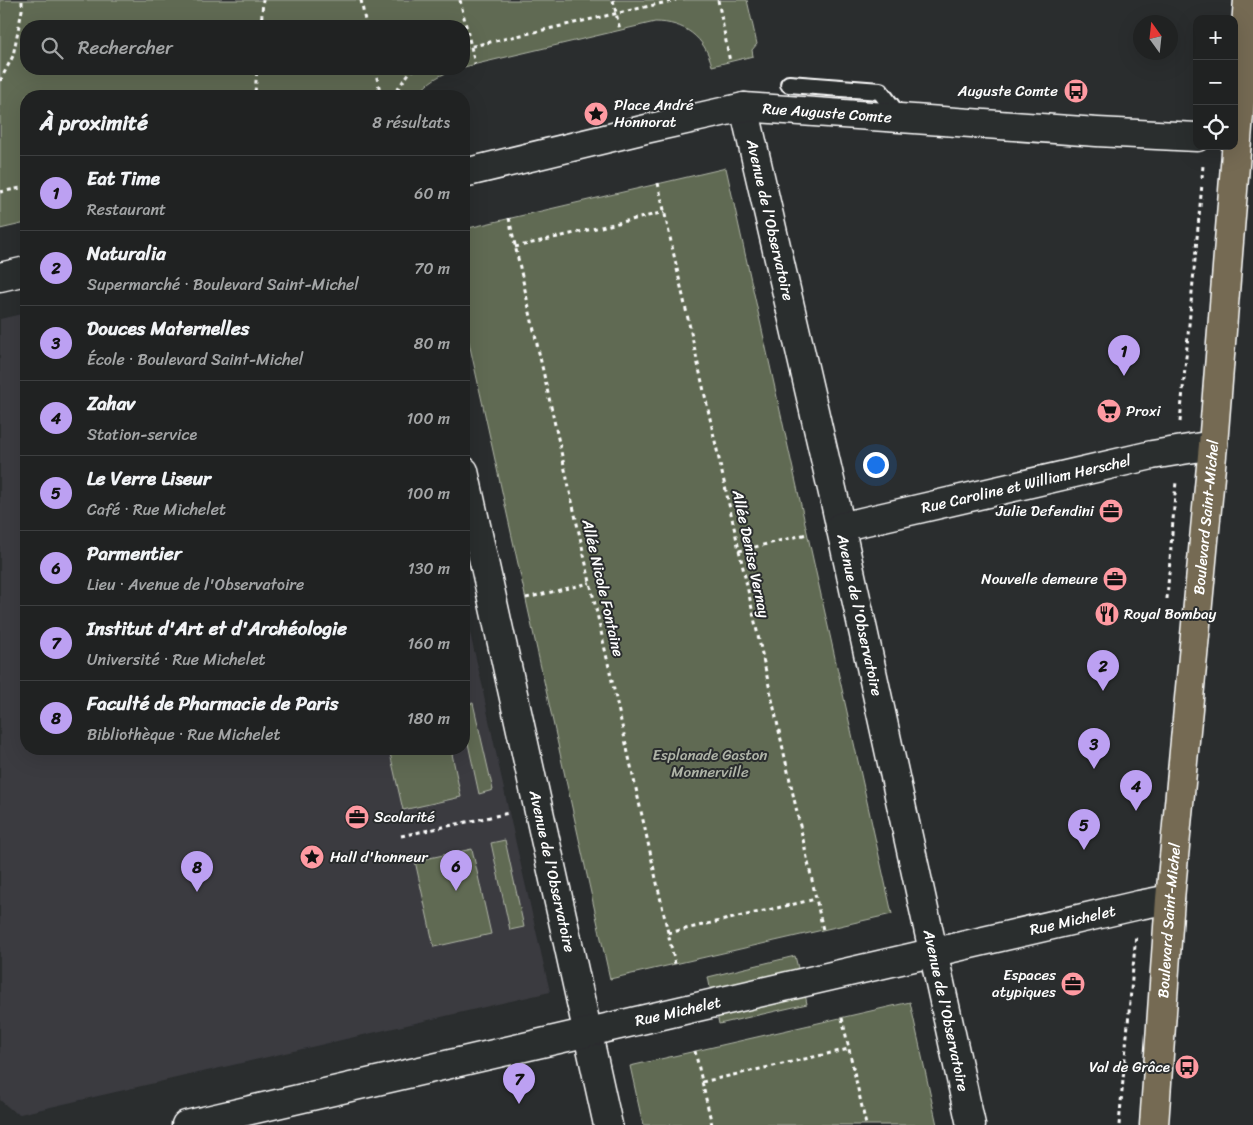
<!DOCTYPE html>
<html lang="fr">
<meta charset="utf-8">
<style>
body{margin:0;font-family:Sriracha,sans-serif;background:#2d2f2f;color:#f1f3f6}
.controls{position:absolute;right:15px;top:15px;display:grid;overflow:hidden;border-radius:10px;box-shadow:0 5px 20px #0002}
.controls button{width:45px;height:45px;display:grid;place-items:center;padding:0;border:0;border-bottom:1px solid #3d3f40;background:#202222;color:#f1f3f6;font:25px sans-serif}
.compass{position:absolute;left:1133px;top:15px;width:45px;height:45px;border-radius:50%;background:#202222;box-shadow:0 5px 20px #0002;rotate:345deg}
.you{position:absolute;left:875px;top:464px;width:18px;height:18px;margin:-12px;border:4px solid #fff;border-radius:50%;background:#1a73e8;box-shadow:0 0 0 8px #1a73e833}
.badge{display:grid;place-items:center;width:32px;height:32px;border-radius:50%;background:#bca0f2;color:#111;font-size:16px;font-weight:700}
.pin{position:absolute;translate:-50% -41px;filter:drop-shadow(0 1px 2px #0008)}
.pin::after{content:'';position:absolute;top:26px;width:18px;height:15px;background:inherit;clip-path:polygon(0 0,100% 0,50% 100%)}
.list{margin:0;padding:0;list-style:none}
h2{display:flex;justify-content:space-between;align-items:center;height:65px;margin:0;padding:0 20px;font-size:21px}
h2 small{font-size:16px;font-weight:400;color:#a2a4a5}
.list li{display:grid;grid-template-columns:32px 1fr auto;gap:15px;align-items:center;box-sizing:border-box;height:75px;padding:0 20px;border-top:1px solid #3d3f40}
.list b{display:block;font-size:19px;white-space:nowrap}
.list p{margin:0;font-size:16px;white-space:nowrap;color:#a2a4a5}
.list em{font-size:16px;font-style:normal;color:#a2a4a5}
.icon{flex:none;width:28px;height:28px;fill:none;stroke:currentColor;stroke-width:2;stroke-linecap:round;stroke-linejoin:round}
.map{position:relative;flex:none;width:1253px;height:1125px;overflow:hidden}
.search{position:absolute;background:#202222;box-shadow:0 5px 20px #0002;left:20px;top:20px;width:450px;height:55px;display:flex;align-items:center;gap:12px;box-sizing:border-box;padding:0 18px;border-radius:20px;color:#a2a4a5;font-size:19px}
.panel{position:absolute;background:#202222;box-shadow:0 5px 20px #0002;left:20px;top:90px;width:450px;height:665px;border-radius:20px}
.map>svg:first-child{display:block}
.built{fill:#3b3b41}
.green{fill:#606b52;stroke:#b0b5a8}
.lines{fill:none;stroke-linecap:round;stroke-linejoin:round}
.service-casing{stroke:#fff;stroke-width:20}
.minor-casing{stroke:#fff;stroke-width:31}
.primary-casing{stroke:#fff;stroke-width:31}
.path{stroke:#fff;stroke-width:3;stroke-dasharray:4 4;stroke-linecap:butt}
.service{stroke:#2a2d2e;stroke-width:16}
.minor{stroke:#2a2d2e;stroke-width:28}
.primary{stroke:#746b52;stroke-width:28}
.labels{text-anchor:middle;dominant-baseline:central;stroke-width:4;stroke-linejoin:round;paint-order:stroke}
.poi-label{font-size:15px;fill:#fff;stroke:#2a2d2e;text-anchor:end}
.street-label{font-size:15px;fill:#fff;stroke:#2a2d2e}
.park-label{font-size:15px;fill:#b0b5a8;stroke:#2a2d2e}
</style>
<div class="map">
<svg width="1253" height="1125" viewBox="0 0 1253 1125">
<rect width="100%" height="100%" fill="#2a2d2e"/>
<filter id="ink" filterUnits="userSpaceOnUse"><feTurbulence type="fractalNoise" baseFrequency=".02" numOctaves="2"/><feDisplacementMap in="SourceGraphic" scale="10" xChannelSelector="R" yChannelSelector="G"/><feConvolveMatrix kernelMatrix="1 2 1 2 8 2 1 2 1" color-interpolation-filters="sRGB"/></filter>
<g filter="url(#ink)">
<path class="built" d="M26,313v436h438v-141l17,72 3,12h-1l26,121 41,179 -530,122 -6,-2 -14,-12v-781z"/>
<path class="green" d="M0,0h747l10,44 -5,6 1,6 -41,10c-7,-29 -28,-44 -57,-44l-191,45v-41h-438v43h432c-18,5 -30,12 -41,27h-391v127l-26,6z
M726,168l166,746 -282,65 -146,-659v-91z
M473,703l20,87 -14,4 -15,-69v-20z
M389,749h62l10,48 -58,13z
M505,840l19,87 -14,3 -19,-87z
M472,849l19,85 -57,13 -19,-86z
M795,956l4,16 -88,20 -3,-15z
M804,989l3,15 -88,20 -3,-15z
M910,1002l27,123h-294l-13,-59z"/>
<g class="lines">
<defs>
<path id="service" d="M789,84l91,7 21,28"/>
<g id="minor">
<path id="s1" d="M744,107l91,395 136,623"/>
<path id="s2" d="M464,173l182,-44 98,-22 353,25 100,5"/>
<path d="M0,277l26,-6"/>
<path id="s3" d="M464,471l144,654"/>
<path id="s4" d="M840,527l312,-72 61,-10"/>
<path id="s5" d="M186,1125l953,-220 31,-6"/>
</g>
<g id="primary">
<path id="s6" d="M1154,1125l16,-226 43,-454 35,-445"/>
</g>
</defs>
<use href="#service" class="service-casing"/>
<use href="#minor" class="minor-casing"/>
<use href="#primary" class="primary-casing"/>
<path class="path" d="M361,0l5,26
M460,0l15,64
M613,0l7,30
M718,0l12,62
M261,26l2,-26
M464,48l212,-48
M375,69l6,27
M0,81l13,-25 9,-46v-10
M255,93l22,3
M249,96l6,-3 2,-24
M392,96l18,-24 5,-3
M1202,178l1,-13
M658,183l165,747
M0,192l26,-5
M509,218l166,746
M515,247l150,-35
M1180,422l22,-238
M739,551l68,-17
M526,598l64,-15
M1167,599l9,-118
M401,836l108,-23
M668,933l148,-34
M842,1018l24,107
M695,1051l17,74
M702,1082l147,-33
M1119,1125l17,-191"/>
<use href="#service" class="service"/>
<use href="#minor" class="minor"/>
<use href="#primary" class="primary"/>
</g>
</g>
<defs>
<symbol id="bus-disc" viewBox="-11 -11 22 22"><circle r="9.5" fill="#ff9aa2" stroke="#2a2d2e"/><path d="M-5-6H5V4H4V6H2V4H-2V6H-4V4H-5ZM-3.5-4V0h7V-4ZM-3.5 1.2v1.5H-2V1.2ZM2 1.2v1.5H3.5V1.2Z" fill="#111"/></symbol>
<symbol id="sight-disc" viewBox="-11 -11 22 22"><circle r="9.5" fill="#ff9aa2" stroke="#2a2d2e"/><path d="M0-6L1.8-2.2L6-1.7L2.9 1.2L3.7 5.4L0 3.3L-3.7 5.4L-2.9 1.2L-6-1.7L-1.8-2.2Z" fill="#111"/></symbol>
<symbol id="supermarket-disc" viewBox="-11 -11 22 22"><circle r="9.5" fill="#ff9aa2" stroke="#2a2d2e"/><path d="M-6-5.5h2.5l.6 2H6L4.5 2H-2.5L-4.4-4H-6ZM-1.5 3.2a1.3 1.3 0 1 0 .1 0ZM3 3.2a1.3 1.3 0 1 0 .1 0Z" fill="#111"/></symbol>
<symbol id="office-disc" viewBox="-11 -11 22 22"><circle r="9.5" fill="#ff9aa2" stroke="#2a2d2e"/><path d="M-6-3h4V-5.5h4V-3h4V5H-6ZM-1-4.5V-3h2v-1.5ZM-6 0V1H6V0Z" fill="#111"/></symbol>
<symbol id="restaurant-disc" viewBox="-11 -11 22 22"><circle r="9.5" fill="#ff9aa2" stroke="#2a2d2e"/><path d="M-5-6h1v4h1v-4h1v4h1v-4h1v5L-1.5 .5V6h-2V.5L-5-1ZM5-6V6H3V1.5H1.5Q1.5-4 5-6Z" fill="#111"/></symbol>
</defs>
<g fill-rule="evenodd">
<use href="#bus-disc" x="1062" y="77" width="28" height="28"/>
<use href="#sight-disc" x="582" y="100" width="28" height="28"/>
<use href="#supermarket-disc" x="1095" y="397" width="28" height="28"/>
<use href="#office-disc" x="1097" y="497" width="28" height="28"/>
<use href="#office-disc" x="1101" y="565" width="28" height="28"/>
<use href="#restaurant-disc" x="1093" y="600" width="28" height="28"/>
<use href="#office-disc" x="343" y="803" width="28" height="28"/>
<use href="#sight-disc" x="298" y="843" width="28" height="28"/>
<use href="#office-disc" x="1059" y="970" width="28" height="28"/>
<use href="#bus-disc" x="1173" y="1053" width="28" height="28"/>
</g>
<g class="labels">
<g class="poi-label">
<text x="1058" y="91">Auguste Comte</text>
<text x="614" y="105" text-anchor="start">Place André<tspan x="614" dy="17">Honnorat</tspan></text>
<text x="1126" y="411" text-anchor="start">Proxi</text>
<text x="1094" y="511">Julie Defendini</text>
<text x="1098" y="579">Nouvelle demeure</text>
<text x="1124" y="614" text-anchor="start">Royal Bombay</text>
<text x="374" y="817" text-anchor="start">Scolarité</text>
<text x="330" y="857" text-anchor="start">Hall d'honneur</text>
<text x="1056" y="975">Espaces<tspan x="1056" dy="17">atypiques</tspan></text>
<text x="1170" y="1067">Val de Grâce</text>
</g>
<g class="street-label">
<text stroke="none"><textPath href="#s2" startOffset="371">Rue Auguste Comte</textPath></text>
<text stroke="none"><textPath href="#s1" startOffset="116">Avenue de l'Observatoire</textPath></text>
<text stroke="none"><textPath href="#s4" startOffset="191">Rue Caroline et William Herschel</textPath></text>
<text stroke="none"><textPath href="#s6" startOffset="610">Boulevard Saint-Michel</textPath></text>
<text transform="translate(751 554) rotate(78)">Allée Denise Vernay</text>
<text transform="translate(603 588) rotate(77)">Allée Nicole Fontaine</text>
<text stroke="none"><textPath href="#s1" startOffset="521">Avenue de l'Observatoire</textPath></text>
<text stroke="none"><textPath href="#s3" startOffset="410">Avenue de l'Observatoire</textPath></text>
<text stroke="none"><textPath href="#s5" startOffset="910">Rue Michelet</textPath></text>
<text stroke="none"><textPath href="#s6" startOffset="205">Boulevard Saint-Michel</textPath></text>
<text stroke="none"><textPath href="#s1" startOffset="926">Avenue de l'Observatoire</textPath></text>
<text stroke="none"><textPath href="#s5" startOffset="505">Rue Michelet</textPath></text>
</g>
<g class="park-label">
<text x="710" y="755">Esplanade Gaston<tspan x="710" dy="17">Monnerville</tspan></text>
</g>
</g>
</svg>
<div class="controls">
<button>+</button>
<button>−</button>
<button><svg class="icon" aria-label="locate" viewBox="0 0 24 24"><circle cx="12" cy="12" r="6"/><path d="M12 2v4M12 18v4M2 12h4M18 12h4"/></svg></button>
</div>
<svg class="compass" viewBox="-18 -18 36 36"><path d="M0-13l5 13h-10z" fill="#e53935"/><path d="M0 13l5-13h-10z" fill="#a2a4a5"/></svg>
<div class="you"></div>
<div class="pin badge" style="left:1124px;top:376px">1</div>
<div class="pin badge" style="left:1103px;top:691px">2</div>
<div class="pin badge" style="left:1094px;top:769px">3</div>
<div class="pin badge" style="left:1136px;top:811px">4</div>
<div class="pin badge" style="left:1084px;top:850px">5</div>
<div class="pin badge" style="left:456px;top:891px">6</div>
<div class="pin badge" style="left:519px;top:1104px">7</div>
<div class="pin badge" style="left:197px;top:892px">8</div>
<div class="search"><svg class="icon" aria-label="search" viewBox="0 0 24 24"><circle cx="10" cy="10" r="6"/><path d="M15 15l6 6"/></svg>Rechercher</div>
<section class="panel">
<h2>À proximité<small>8 résultats</small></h2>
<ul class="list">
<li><span class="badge">1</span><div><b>Eat Time</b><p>Restaurant</p></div><em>60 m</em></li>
<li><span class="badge">2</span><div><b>Naturalia</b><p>Supermarché · Boulevard Saint-Michel</p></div><em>70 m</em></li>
<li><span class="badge">3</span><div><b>Douces Maternelles</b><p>École · Boulevard Saint-Michel</p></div><em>80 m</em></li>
<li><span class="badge">4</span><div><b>Zahav</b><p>Station-service</p></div><em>100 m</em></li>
<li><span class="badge">5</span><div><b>Le Verre Liseur</b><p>Café · Rue Michelet</p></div><em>100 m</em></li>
<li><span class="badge">6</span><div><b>Parmentier</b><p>Lieu · Avenue de l'Observatoire</p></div><em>130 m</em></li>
<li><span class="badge">7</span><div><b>Institut d'Art et d'Archéologie</b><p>Université · Rue Michelet</p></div><em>160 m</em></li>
<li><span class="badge">8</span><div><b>Faculté de Pharmacie de Paris</b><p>Bibliothèque · Rue Michelet</p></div><em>180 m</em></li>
</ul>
</section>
</div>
